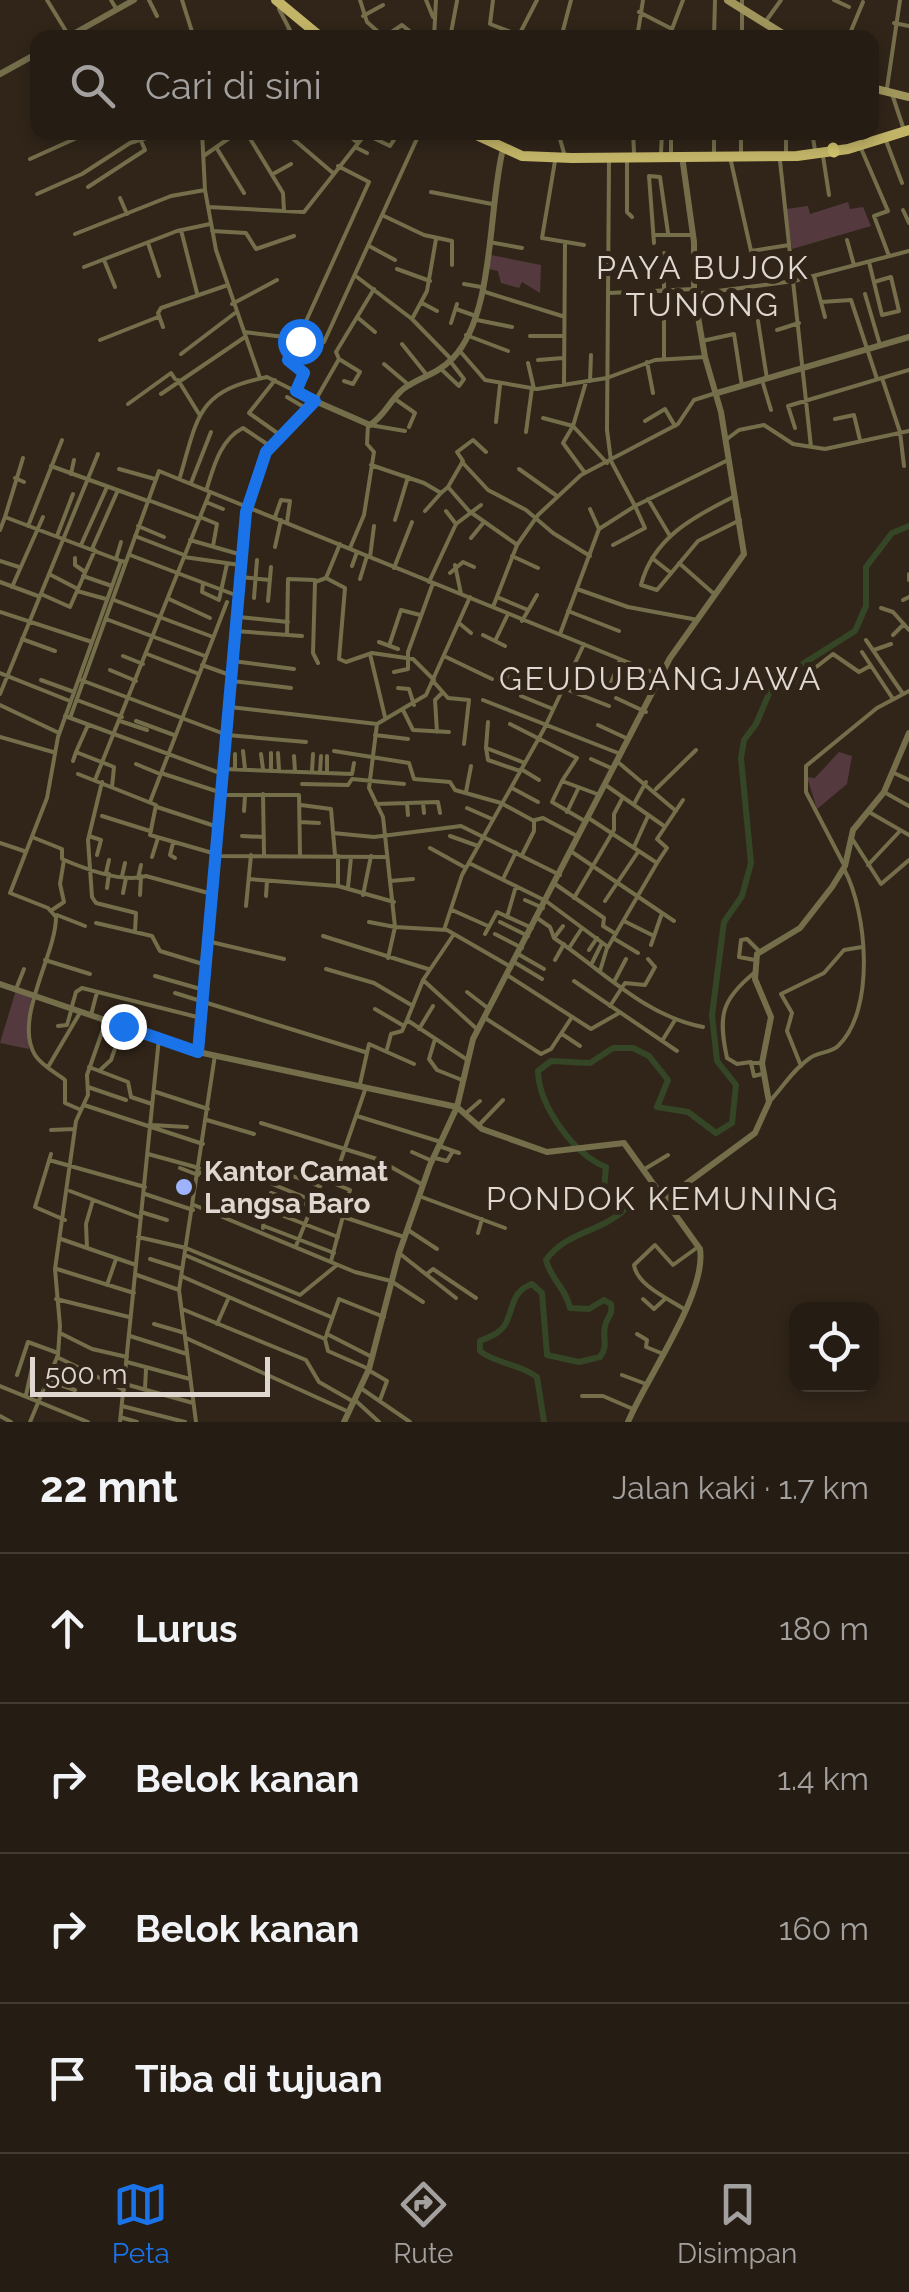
<!DOCTYPE html>
<html lang="id">
<meta charset="utf-8">
<style>
body{margin:0;font-family:Raleway,sans-serif;background:#312921;color:#f1f3f6}
.controls{position:absolute;right:30px;bottom:30px;display:grid;overflow:hidden;border-radius:20px;box-shadow:0 5px 15px #0003}
.controls button{width:90px;height:90px;display:grid;place-items:center;padding:0;border:0;border-bottom:2px solid #423a33;background:#251c13;color:#f1f3f6;font:50px sans-serif}
.scale{position:absolute;left:30px;bottom:25px;width:240px;box-sizing:border-box;padding-left:10px;border:5px solid #e0d8d0;border-top:0;font-size:28px;line-height:35px;white-space:nowrap;color:#e0d8d0;-webkit-text-stroke:8px #312519;paint-order:stroke}
.stop{position:absolute;width:30px;height:30px;margin:-22px;border:8px solid #1a73e8;border-radius:50%;background:#fff}
.stop.end{background:#1a73e8;border-color:#fff;box-shadow:0 2px 10px #0008}
.list{margin:0;padding:0;list-style:none}
h2{display:flex;justify-content:space-between;align-items:center;height:130px;margin:0;padding:0 40px;font-size:42px}
h2 small{font-size:32px;font-weight:400;color:#a3a1a0}
.list li{display:grid;grid-template-columns:65px 1fr auto;gap:30px;align-items:center;box-sizing:border-box;height:150px;padding:0 40px;border-top:2px solid #423a33}
.list b{display:block;font-size:38px;white-space:nowrap}
.list em{font-size:32px;font-style:normal;color:#a3a1a0}
.icon{flex:none;width:55px;height:55px;fill:none;stroke:currentColor;stroke-width:2;stroke-linecap:round;stroke-linejoin:round}
.map{position:relative;flex:none;width:909px;height:1422px;overflow:hidden}
.search{position:absolute;background:#251c13;box-shadow:0 5px 15px #0003;left:30px;right:30px;top:30px;height:110px;display:flex;align-items:center;gap:25px;box-sizing:border-box;padding:0 35px;border-radius:20px;color:#a3a1a0;font-size:38px}
.sheet{height:730px;background:#251c13}
nav{display:flex;justify-content:space-around;align-items:center;box-sizing:border-box;height:140px;border-top:2px solid #423a33;background:#251c13;font-size:28px;color:#a3a1a0}
nav a{display:grid;justify-items:center;gap:5px}
nav .on{color:#1a73e8}
.map>svg:first-child{display:block}
.green{fill:#543a3f}
.lines{fill:none;stroke-linecap:round;stroke-linejoin:round}
.river{stroke:#354626;stroke-width:6}
.minor{stroke:#746e4b;stroke-width:4}
.tertiary{stroke:#746e4b;stroke-width:6}
.secondary{stroke:#a0965c;stroke-width:8}
.primary{stroke:#c2b568;stroke-width:10}
.trunk{stroke:#d1c36e;stroke-width:11}
.route{stroke:#1a73e8;stroke-width:12}
.poi-dot{fill:#9fb3fd;stroke:#312519;stroke-width:4}
.labels{text-anchor:middle;dominant-baseline:central;stroke-width:10;stroke-linejoin:round;paint-order:stroke}
.poi-label{font-size:28px;font-weight:bold;fill:#e0d8d0;stroke:#312519;text-anchor:start}
.quarter-label{font-size:32px;letter-spacing:2.5px;fill:#e0d8d0;stroke:#312519}
</style>
<div class="map">
<svg width="909" height="1422" viewBox="0 0 909 1422">
<rect width="100%" height="100%" fill="#312519"/>
<path class="green" d="M848,202l2,7 13,-2 8,19 -79,23 -6,-40 22,-3 2,8z
M491,255l50,10 -1,28 -18,-11 -3,6 -18,-5 -3,-12 -9,-2z
M839,752l13,4 -5,28 -30,25 -10,-32 8,1z
M16,990l15,5 -2,54 -29,-6z"/>
<g class="lines">
<path class="river" d="M544,1422l-7,-45c-18,-14 -39,-12 -57,-26v-10c9,-4 21,-8 26,-18 8,-17 6,-32 26,-39l10,9 5,62 32,7 21,-5c9,-12 2,-18 5,-31 2,-10 8,-10 6,-22l-7,-4 -15,9 -19,-1c-4,-20 -19,-28 -24,-48 20,-29 58,-28 81,-53l-23,-18 2,-22c-31,-12 -67,-60 -68,-96l13,-10 39,2 23,-15h20l16,8 19,24 -11,27 31,5 28,21 16,-10 4,-38 -19,-24 -5,-46 12,-93 18,-26 9,-33 -10,-105 3,-18 12,-16 18,-42 81,-51 11,-25v-39l26,-34 17,-7"/>
<path class="minor" d="M47,0l22,36
M111,0l6,10
M149,0l8,16
M182,0l12,38
M360,0l7,22 17,15
M426,0l7,17
M493,0l-3,24 37,14
M834,0l15,7
M279,9l15,29
M639,12l33,17 11,-29
M363,16l20,-11
M766,21l15,-21
M894,23l15,3
M519,35l18,-35
M384,37l18,-12 16,13
M279,38l10,-8
M434,38l2,-38
M450,38l7,-37
M561,38l10,-38
M637,38l6,-38
M714,38l1,-38
M742,38v-38
M848,38l15,-36
M887,88l13,-88
M892,94l11,33
M202,132l3,58 11,60 44,128
M246,132l37,61 1,18
M285,132l48,41
M344,132l14,11
M558,132l6,21
M633,132l1,21
M714,132v20
M786,132v20
M812,132l3,18
M365,134l25,12 9,-14
M885,138l17,45
M860,146l28,65 -14,5 15,40
M216,147l28,46
M355,147l12,6
M741,152v-20
M661,153l1,-21
M671,153v-21
M205,155l33,-23
M823,156l6,39
M730,157l21,94 38,-6
M30,159l60,-27
M555,161l-13,77 42,7
M780,161l31,286
M609,162l-2,268 4,31 24,45 93,-46
M627,162v50l5,5
M273,174l18,-10
M88,187l57,-37 -3,-7
M431,192l61,12
M37,194l45,-20 48,-31 36,-11
M120,198l7,16
M208,207l96,5 63,-80
M903,210l6,13
M384,216l40,19 28,6v24
M181,230l16,63
M212,231l34,2 10,16 38,-13
M75,234l96,-38 34,-6
M654,235h38
M847,240l7,25
M489,242l33,6
M148,243l11,33
M654,243l-5,-67 11,1 8,56
M371,247l24,13
M664,253v106
M104,260l11,27
M869,262l13,53 17,-4 -8,-34 -17,5
M84,267l93,-36 33,-7
M397,269l33,12
M814,276l11,41
M357,277l55,42 39,40
M464,284l17,3
M482,291l80,25
M609,293l85,-4
M694,294l100,-13 115,-30
M865,294l15,51
M821,302l30,-2 26,79
M422,303l15,8
M232,304l45,-24
M456,309l17,6
M357,317l18,15
M412,319l15,-28 9,-52
M477,320l35,7
M758,321l9,58
M451,323l6,-19
M163,327l-5,-14 3,-5 64,-22
M777,330l22,-7
M244,332l80,10 96,-210
M466,335l42,16
M530,336h33
M100,340l58,-23
M702,341l32,-7 8,52
M402,344l24,30
M459,350l26,30 52,9 70,-11 48,-18 50,-3
M181,354l54,-41
M339,359l21,13 -7,12 -9,-3
M538,360l25,-2
M647,362l6,31
M528,363l6,26
M384,364l26,22
M441,369l18,17 5,-7 -14,-18
M882,378l18,54 4,34
M178,380l21,34
M275,380l-26,33 31,22
M762,380l9,30
M590,381l1,-26
M564,385l1,-142
M296,391l9,-18 -17,-12 81,-179 -31,-16
M161,394l84,-57
M287,397l20,12
M395,399l20,14 -6,14
M128,404l43,-31 4,6
M543,418l30,8 34,37
M835,419l19,-4 6,25
M645,421l20,-12 10,17
M496,422l4,-37
M370,425l35,6
M795,428l-7,-22 121,-36
M526,432l6,-44
M727,439l12,-9 25,-5 29,19 32,5 84,-18
M462,462l26,28 38,20 27,23 37,23
M371,465l53,18 17,10 7,-6
M51,466l94,34
M119,469l36,10
M519,469l38,27
M585,473l-22,-30 10,-17 13,-44
M71,474l3,-14
M180,477c18,-61 17,-86 87,-100l48,24 24,-42 -3,-7 38,-63
M15,478l9,4
M191,483l20,-51
M448,487l21,24 47,33
M448,487l15,-26 -6,-9 16,-12 13,12
M207,488c7,-23 14,-49 36,-60l27,18
M733,497c-40,20 -80,41 -92,88l16,5 41,-49 42,-21
M648,499l22,37
M148,500l51,19
M206,502l17,7
M590,509l9,20
M425,511l16,-18
M446,511l10,13
M5,517l18,-59
M200,517l17,7 -4,22
M275,517l6,-17 9,1 -3,21
M395,520l13,-43
M28,526l34,-86
M138,526l26,11
M0,530l5,-13 116,44
M57,536l16,-42
M135,536l49,19
M471,538l13,-16
M190,540l52,15
M340,544l-14,34 19,10 -6,71 7,3 26,-9 41,6 21,21
M81,545l26,-58
M275,547l6,-27
M350,548l14,-33 10,-63 -7,-8 1,-19
M92,549l26,-59
M130,555l108,41
M512,556l26,12
M184,557l56,8
M370,557l4,-31
M75,558v7l10,7
M652,558l19,15
M116,559l5,-17
M0,561l19,6
M679,563l34,30
M455,565l6,29
M352,566l5,-14
M394,568l18,-46
M450,573l13,-11 11,5
M49,574l27,14
M909,574v6
M83,576l29,10
M240,577l30,3
M360,579l7,-23
M0,582l38,14
M429,582l27,-58 25,-19
M203,583l-1,9 17,8 8,-36
M12,587l31,-70
M577,589l51,18 70,13
M77,591l29,8
M41,594l29,13 25,-57
M497,597l31,13
M254,598l3,-38
M169,599l41,19
M114,600l99,37
M903,600l6,-3
M268,601l3,-34
M493,607l24,-62 21,-30 43,-40 97,-51 16,-24 22,-7
M881,608l12,4 16,18
M568,611l51,20
M0,612l92,30
M239,617l49,5
M106,619l99,37
M522,621l15,-26
M459,623l12,10
M235,631l67,5
M560,634l39,-105 36,-23 10,22 -32,17
M287,635l1,-56 27,1
M483,635l22,11
M893,635l11,-11
M22,639l33,12
M866,640l37,54
M495,641l13,-27
M379,642l19,7
M389,646l12,-36 19,5
M874,650l17,-6
M862,652l31,47
M147,654l52,20
M370,654l15,63
M123,656l20,8
M444,656l48,23
M233,661l61,8
M318,663l-5,-10 2,-71 11,-4
M202,665l28,10
M110,670l26,11
M394,672l14,-3v-17l25,-69
M0,673l70,28
M498,673l27,10 7,-6 30,13
M41,680l33,12
M81,680l146,55 79,7
M232,681l59,7
M433,681l15,17 21,2 -5,44
M398,688l11,1 5,16
M563,688l46,18
M609,688l11,-28
M784,692l49,-38 26,18 11,-6
M0,694l98,-240
M521,696l32,13
M616,698l30,14
M77,700l45,17
M483,700l135,53
M0,705l59,28
M230,707l147,17 49,-29 44,-98
M403,710l10,20 36,2
M65,716l155,57
M70,718l56,-156
M120,721l27,9
M136,721l38,14
M488,722l-2,26 39,15
M377,724l-8,64 14,29 12,110 52,3 64,37
M510,724l67,34 -15,23 35,13
M598,725l28,13
M437,732l-2,-32 6,-6
M375,735l33,4
M0,737l53,15
M486,748l2,12 32,11
M243,751l2,18
M334,751l75,12 5,16 36,3 5,8 46,13 33,18v10l-12,24
M76,752l12,-27
M278,753l1,17
M235,754v15
M261,754l2,15
M294,756l1,15
M591,759l20,9
M73,761l3,-9 38,15 -2,20
M619,763l57,48
M136,764l24,10
M224,769l128,5
M521,769l18,11
M271,770v-17
M312,771l1,-17
M320,772l1,-16
M327,772v-16
M892,772l17,8
M161,773l61,20
M78,774l78,31 -6,30 66,19
M352,774l2,-11
M95,780l115,-288
M562,781l-10,21 31,18
M102,782l-14,58 4,57 4,6 40,10 -1,19
M302,784l46,1 4,-6 52,5
M607,786l57,40
M512,788l26,14
M656,789l40,-39
M466,792l5,-26
M884,792l25,14
M263,794l1,60
M222,795h77l1,60
M150,802l77,-200
M407,803l1,12
M423,803l1,10
M376,804l62,-2 2,11
M634,804l12,-22
M301,805l30,4 4,46
M157,807l61,20
M467,808l25,11
M244,811l1,-15
M567,812l11,-23
M869,812l40,23
M102,816l48,15
M535,820l8,-2 32,17
M300,822l19,1
M333,833l41,4 87,-11 99,49
M89,836l12,4 -4,15
M242,836l22,1
M450,836l28,10
M32,837l30,12v10c23,10 61,24 84,17l66,18
M853,840l28,44 28,-24
M0,843l24,8
M173,843l-3,12 5,3
M634,847l14,-31
M430,848l36,20
M572,852l102,69
M216,856l169,1
M338,856v30l56,16
M152,857l6,-19
M469,863l77,38 62,46 49,-84 -67,-44
M657,863l10,-15 -10,-9 26,-39
M843,863l-37,-71v-26l71,-58 32,-17
M868,865l31,-33
M106,873l3,-13
M122,876l3,-13
M138,878l3,-13
M249,879l89,7
M503,879l13,-27
M390,881l23,-2
M555,884l49,34 -1,8 13,8
M348,887l3,-30
M107,888l2,-14
M123,893l3,-15
M140,895l1,-19
M363,895l8,-39
M266,896l1,-15
M574,898l40,-68v-16l9,-17
M525,900l18,8
M605,901l33,-49
M246,906l5,-51
M52,910l12,-8 -4,-18 4,-24
M452,910l36,16
M57,915l28,11
M507,917l9,-31
M537,918l13,9 4,11c48,32 91,78 149,89
M624,921l30,15
M369,922l26,5 -7,31
M500,922l28,14
M96,923l56,13 8,15 46,14
M444,930l18,-55 82,-146 40,-85
M454,934l-31,46 -16,40 59,39
M485,934l12,-22 35,16
M495,934l27,14
M323,936l105,33
M554,938l9,-12
M613,938l25,15
M211,942l73,17
M651,945l10,-29
M569,948l13,-20
M589,950l8,-12
M518,954l26,15
M45,960l45,14
M555,960l9,-16
M755,960l-16,-3 2,-17 6,-1 12,12
M514,962l28,17
M591,965l11,-22
M326,969l48,14 39,23
M600,971l7,-23
M507,975l84,54 28,-16
M155,976l49,14
M423,980l55,50
M574,981l103,70
M614,982l12,-23
M16,989l8,-20
M467,992l22,17
M175,993l190,59
M72,1006l4,-14 6,-4 119,30
M610,1006l15,-23 20,2 10,-18 -7,-8
M375,1009l29,17
M91,1015l6,-23
M485,1018l56,36 10,-5 21,-32
M58,1026l9,-1 4,-14
M419,1029l14,-23
M562,1034l18,12
M435,1039l-6,20 8,11 25,10
M662,1041l13,-21
M387,1049l4,-15 11,-3 5,-11
M751,1062l-14,2 -10,-6c-9,-42 -6,-58 27,-85
M762,1063h-11l3,13 8,-2
M801,1066l-14,-35 5,-18 -11,-19 43,-21 20,-23 18,-3
M48,1067l33,-56
M89,1067l39,15 3,15 21,7
M99,1071l12,-11 12,-34
M360,1084l9,-40 45,20
M88,1087l38,13
M156,1092l52,17
M769,1102c13,-13 23,-32 41,-44 8,-6 21,-5 28,-12 38,-36 29,-135 6,-177
M84,1105l119,39
M81,1110l-16,-7v-23c-9,-7 -24,-15 -30,-25 -22,-36 21,-100 21,-138l-8,-9 -38,-15 37,-95 11,-61 63,-176 5,1 33,-91 500,204
M465,1114l15,-13
M357,1116l84,26
M207,1120l47,14
M261,1123l116,36 46,26
M152,1125l35,2
M478,1126l25,-26
M51,1130l24,-1
M439,1146l20,7
M412,1152l18,8
M51,1154l-16,53 30,13
M148,1154l51,14
M435,1158l12,3 6,-10
M49,1160l96,27
M180,1168l18,7
M274,1169l45,17
M277,1170l-5,14 42,17
M643,1170l25,-15
M198,1172l39,10
M334,1180l31,-90
M70,1191l71,27
M271,1193l133,44
M317,1193l29,12 -15,56
M145,1194l48,16
M419,1196l86,32
M194,1205l161,67 36,9 32,21
M268,1210l70,27
M141,1212l26,8
M264,1226l70,27
M263,1228l2,-19
M408,1230l29,19
M478,1233l4,-14
M138,1237l48,11 114,47 37,-30
M61,1239l75,26
M296,1246l27,-67 27,11 -4,14
M87,1248l-1,-24 7,-24
M399,1253l57,45
M185,1255l146,62
M150,1259l32,10
M57,1269l77,24
M428,1273l5,-4 43,29
M137,1275l42,15
M181,1276l144,63 2,-5 45,23
M107,1285l9,-26
M56,1299l73,18
M643,1299l11,10 12,-11
M182,1309l124,51 13,22 35,20
M684,1309c-17,-11 -47,-24 -50,-44l21,-20 18,20 25,-18
M154,1324l31,9
M217,1324l12,-27
M60,1333l32,16 35,8
M327,1333l12,-34 45,18
M637,1334l10,6 -1,7 15,6
M130,1336l57,18
M186,1338l163,74
M325,1339l3,12 41,18
M57,1357l67,33
M127,1362l63,17
M370,1371l17,10 -7,19
M17,1375l11,-33 30,11
M622,1375l24,9
M48,1381l27,9
M125,1384l68,19
M0,1386l88,36
M145,1389l1,-20
M362,1389l48,33
M26,1395l6,-27
M582,1396h21l30,13
M355,1400l24,22
M122,1406l63,16
M0,1416l11,6
M123,1418l14,4
M30,1422l28,-67 2,-29 -5,-57 21,-148 12,-26 -1,-20 19,-54
M120,1422l39,-384
M196,1422l-17,-132 36,-235"/>
<path class="tertiary" d="M66,38l68,-38
M0,74l38,-21
M717,393l192,-56
M0,984l198,68 259,55 25,22 65,23 77,-9 76,106c7,45 -54,129 -72,173
M198,1052l48,-546 24,-60 45,-45 55,24c15,-10 19,-23 31,-34 12,-12 35,-15 52,-33 42,-44 35,-151 50,-209
M664,1200l91,-67 14,-31 -7,-39 9,-46 -16,-38 2,-25 43,-26 32,-41 13,-21 8,-36 31,-38 25,-59
M344,1422l25,-53 30,-116 31,-88 27,-58 16,-68 197,-381 74,-104 -23,-142 -16,-55 -11,-63v-52l-12,-86"/>
<path class="secondary" d="M728,0l61,38
M872,88l37,9"/>
<path class="primary" d="M276,0l46,38
M470,132l52,24 50,2 225,-2 51,-7 61,-19"/>
<path class="trunk" d="M833,148l1,4"/>
</g>
<g class="lines">
<path class="route" d="M123,1026l75,26 48,-540 20,-60 49,-51 -19,-10 8,-18 -16,-13 12,-19"/>
</g>
<circle class="poi-dot" cx="184" cy="1187" r="10"/>
<g class="labels">
<g class="poi-label">
<text x="204" y="1171">Kantor Camat<tspan x="204" dy="32">Langsa Baro</tspan></text>
</g>
<g class="quarter-label">
<text x="703" y="267">PAYA BUJOK<tspan x="703" dy="37">TUNONG</tspan></text>
<text x="661" y="678">GEUDUBANGJAWA</text>
<text x="663" y="1198">PONDOK KEMUNING</text>
</g>
</g>
</svg>
<div class="controls">
<button><svg class="icon" aria-label="locate" viewBox="0 0 24 24"><circle cx="12" cy="12" r="6"/><path d="M12 2v4M12 18v4M2 12h4M18 12h4"/></svg></button>
</div>
<div class="scale">500 m</div>
<div class="stop" style="left:300px;top:341px"></div>
<div class="stop end" style="left:123px;top:1026px"></div>
<div class="search"><svg class="icon" aria-label="search" viewBox="0 0 24 24"><circle cx="10" cy="10" r="6"/><path d="M15 15l6 6"/></svg>Cari di sini</div>
</div>
<section class="sheet">
<h2>22 mnt<small>Jalan kaki · 1.7 km</small></h2>
<ul class="list">
<li><svg class="icon" aria-label="ahead" viewBox="0 0 24 24"><path d="M12 20V5M6 11l6-6 6 6"/></svg><div><b>Lurus</b></div><em>180 m</em></li>
<li><svg class="icon" aria-label="right" viewBox="0 0 24 24"><path d="M7 20v-9h11M14 6l5 5-5 5"/></svg><div><b>Belok kanan</b></div><em>1.4 km</em></li>
<li><svg class="icon" aria-label="right" viewBox="0 0 24 24"><path d="M7 20v-9h11M14 6l5 5-5 5"/></svg><div><b>Belok kanan</b></div><em>160 m</em></li>
<li><svg class="icon" aria-label="arrive" viewBox="0 0 24 24"><path d="M6 21V4h12l-3 4 3 4H6"/></svg><div><b>Tiba di tujuan</b></div></li>
</ul>
</section>
<nav>
<a class="on"><svg class="icon" aria-label="map" viewBox="0 0 24 24"><path d="M3 6l6-2 6 2 6-2v14l-6 2-6-2-6 2zM9 4v14M15 6v14"/></svg>Peta</a>
<a><svg class="icon" aria-label="directions" viewBox="0 0 24 24"><path d="M12 3l9 9-9 9-9-9zM9 14v-3h6M13 9l2 2-2 2"/></svg>Rute</a>
<a><svg class="icon" aria-label="saved" viewBox="0 0 24 24"><path d="M7 4h10v16l-5-4-5 4z"/></svg>Disimpan</a>
</nav>
